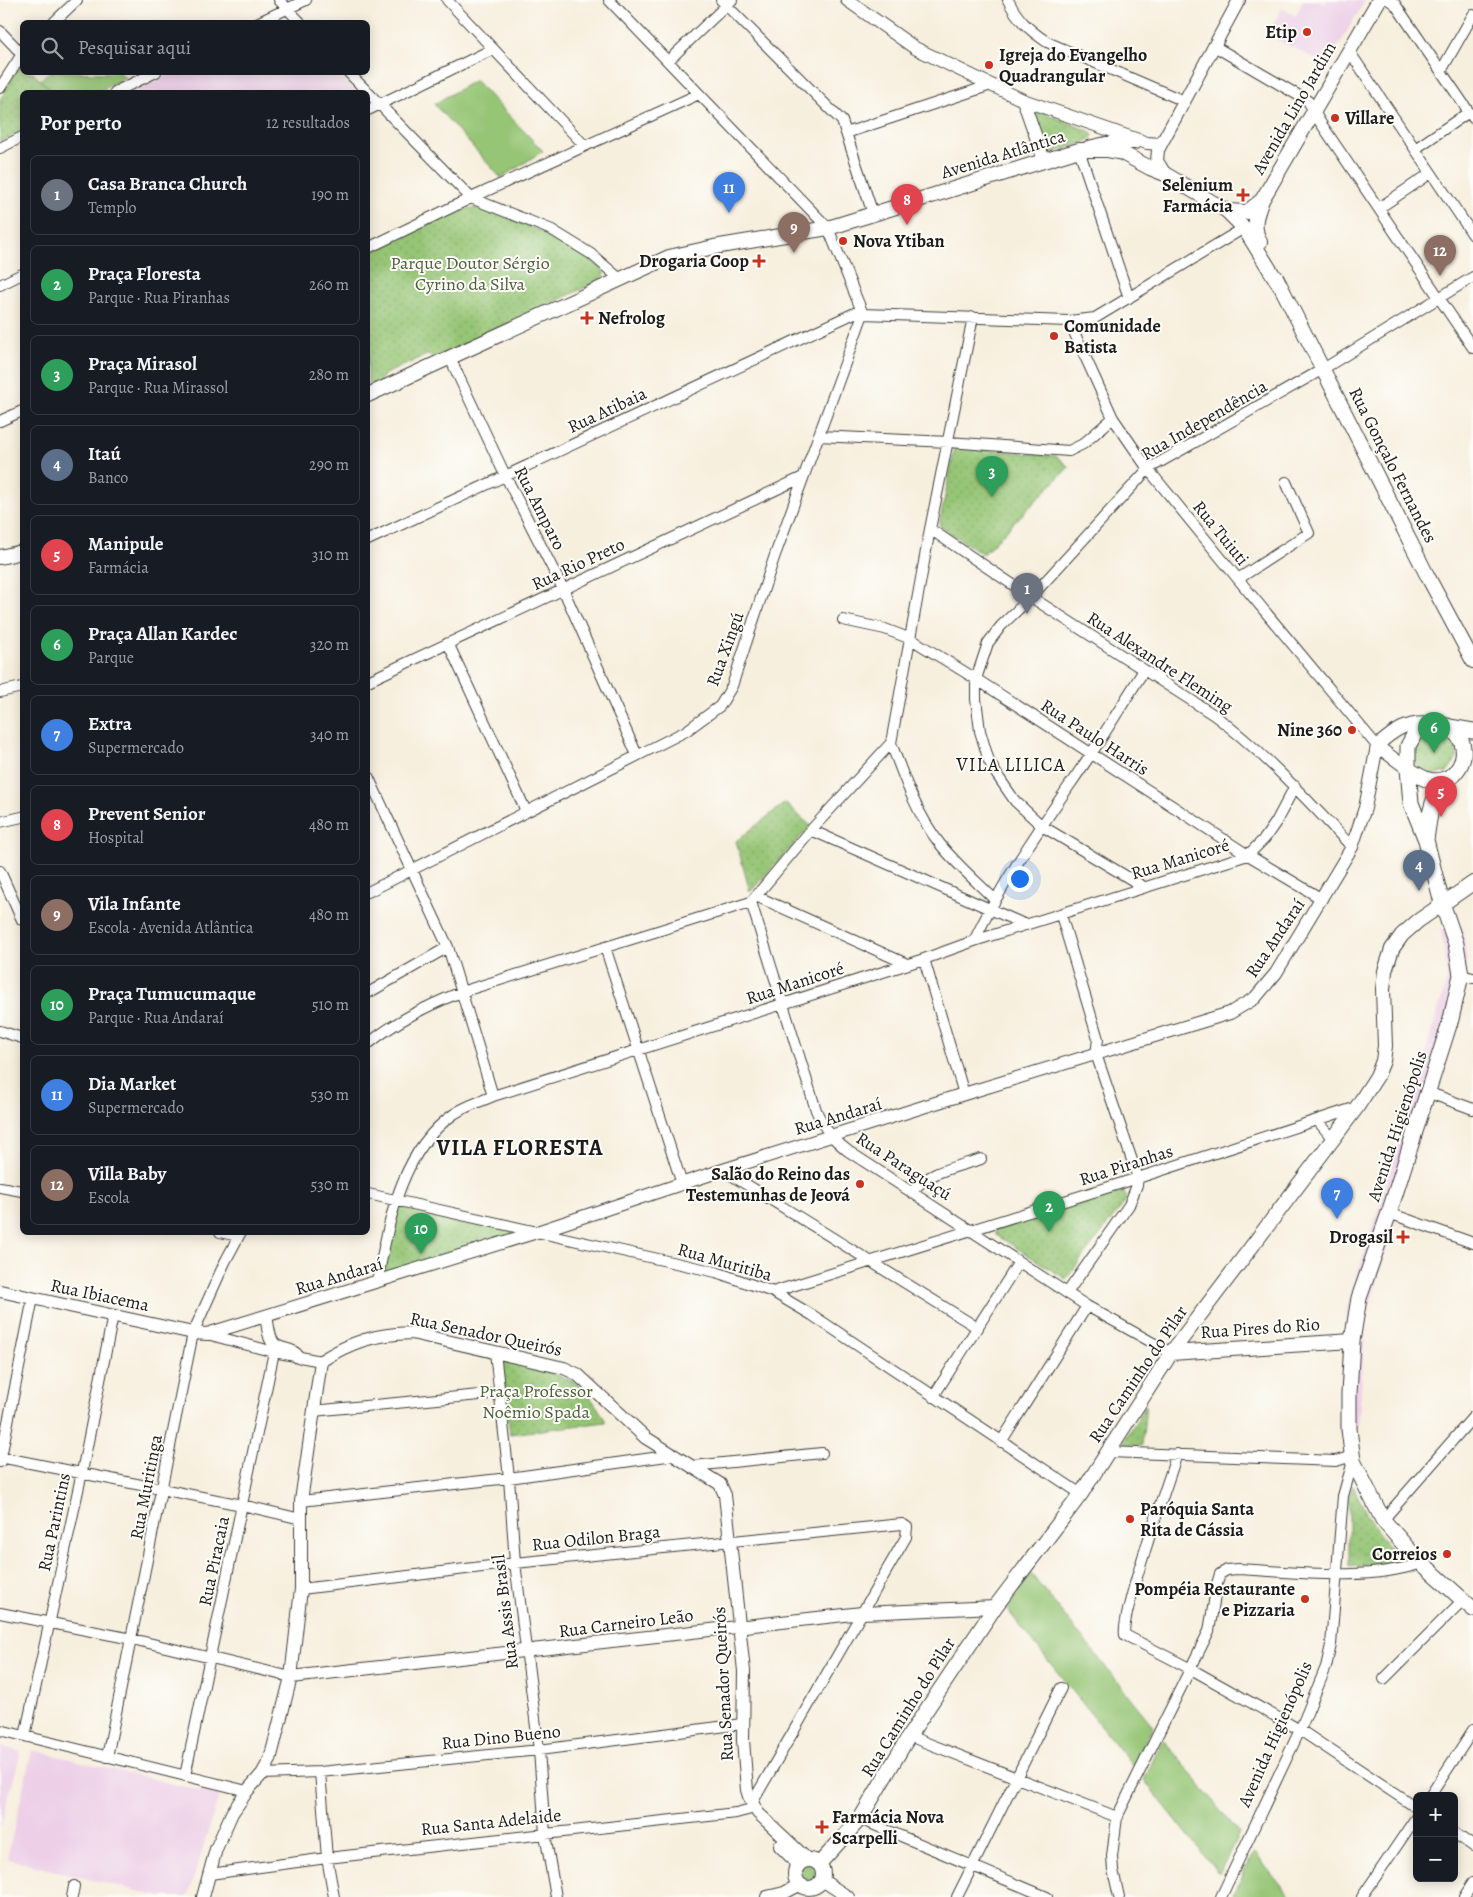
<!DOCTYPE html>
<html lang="pt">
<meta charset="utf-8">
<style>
body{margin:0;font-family:Alegreya,serif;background:#20242c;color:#f1f3f6}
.controls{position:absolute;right:15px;bottom:15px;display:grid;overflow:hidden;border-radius:8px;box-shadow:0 2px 12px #0003}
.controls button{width:45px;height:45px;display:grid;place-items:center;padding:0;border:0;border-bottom:1px solid #363941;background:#171b24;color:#f1f3f6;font:25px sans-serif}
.you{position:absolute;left:1019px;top:878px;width:18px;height:18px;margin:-12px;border:4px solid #fff;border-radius:50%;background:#1a73e8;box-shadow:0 0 0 8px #1a73e833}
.badge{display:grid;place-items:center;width:32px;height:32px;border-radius:50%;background:#c8321e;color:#fff;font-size:16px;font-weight:700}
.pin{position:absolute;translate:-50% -41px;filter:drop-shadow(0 1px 2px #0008)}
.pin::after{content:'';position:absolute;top:26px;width:18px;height:15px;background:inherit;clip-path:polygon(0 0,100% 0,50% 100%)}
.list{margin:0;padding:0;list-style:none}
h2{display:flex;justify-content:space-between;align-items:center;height:65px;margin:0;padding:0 20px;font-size:21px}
h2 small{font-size:16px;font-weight:400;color:#9ea1a6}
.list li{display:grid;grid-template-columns:32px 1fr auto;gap:15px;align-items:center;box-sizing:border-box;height:80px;margin:0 10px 10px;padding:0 10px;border:1px solid #363941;border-radius:8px}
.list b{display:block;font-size:19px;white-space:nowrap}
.list p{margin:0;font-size:16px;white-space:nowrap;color:#9ea1a6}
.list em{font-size:16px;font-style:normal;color:#9ea1a6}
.icon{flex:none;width:28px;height:28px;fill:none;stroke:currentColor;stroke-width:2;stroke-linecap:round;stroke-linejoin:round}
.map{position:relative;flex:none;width:1473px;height:1897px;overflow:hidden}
.search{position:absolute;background:#171b24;box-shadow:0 2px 12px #0003;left:20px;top:20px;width:350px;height:55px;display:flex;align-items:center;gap:12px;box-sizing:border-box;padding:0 18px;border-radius:8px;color:#9ea1a6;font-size:19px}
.panel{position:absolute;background:#171b24;box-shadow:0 2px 12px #0003;left:20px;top:90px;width:350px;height:1145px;border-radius:8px}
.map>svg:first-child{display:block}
.built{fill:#edd0e8}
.green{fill:#95c575;stroke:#587048}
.park{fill:url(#park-dots);stroke:#587048}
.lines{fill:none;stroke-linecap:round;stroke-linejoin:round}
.minor-casing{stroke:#3d3c39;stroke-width:12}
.tertiary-casing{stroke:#3d3c39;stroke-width:14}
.secondary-casing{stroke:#3d3c39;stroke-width:16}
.primary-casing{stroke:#3d3c39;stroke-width:17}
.minor{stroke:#fff;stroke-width:10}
.tertiary{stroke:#fff;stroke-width:12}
.secondary{stroke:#fff;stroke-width:14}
.primary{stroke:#fff;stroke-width:15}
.poi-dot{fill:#c8321e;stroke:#fdfcf7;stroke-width:2}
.labels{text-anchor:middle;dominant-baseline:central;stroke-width:4;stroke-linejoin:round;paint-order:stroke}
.poi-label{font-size:18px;font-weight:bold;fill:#1c1c1c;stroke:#fdfcf7;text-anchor:end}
.street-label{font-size:18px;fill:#1c1c1c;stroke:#fdfcf7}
.park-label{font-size:18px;fill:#4c6040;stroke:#fdfcf7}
.neighbourhood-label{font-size:19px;letter-spacing:1px;fill:#1c1c1c;stroke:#fdfcf7}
.district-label{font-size:22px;font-weight:bold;letter-spacing:1px;fill:#1c1c1c;stroke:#fdfcf7}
</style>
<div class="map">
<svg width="1473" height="1897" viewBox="0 0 1473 1897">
<defs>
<pattern id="park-dots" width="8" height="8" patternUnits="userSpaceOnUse" patternTransform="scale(1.25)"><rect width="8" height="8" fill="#95c575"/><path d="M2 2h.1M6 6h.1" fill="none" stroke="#80a965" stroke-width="1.8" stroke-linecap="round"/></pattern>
</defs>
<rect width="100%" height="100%" fill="#fdfcf7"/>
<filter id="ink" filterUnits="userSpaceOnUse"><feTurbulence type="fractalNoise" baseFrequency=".02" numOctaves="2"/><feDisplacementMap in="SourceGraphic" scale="10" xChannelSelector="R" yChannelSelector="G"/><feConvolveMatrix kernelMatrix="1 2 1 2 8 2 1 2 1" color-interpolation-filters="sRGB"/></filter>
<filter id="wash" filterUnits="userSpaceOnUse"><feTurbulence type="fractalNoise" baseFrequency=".0096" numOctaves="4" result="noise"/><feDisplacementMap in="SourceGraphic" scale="20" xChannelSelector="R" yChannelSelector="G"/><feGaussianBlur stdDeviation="1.12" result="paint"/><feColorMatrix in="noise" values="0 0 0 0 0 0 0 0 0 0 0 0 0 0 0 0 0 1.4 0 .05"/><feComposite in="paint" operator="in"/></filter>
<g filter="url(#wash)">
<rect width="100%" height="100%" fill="#f7efde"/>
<path class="built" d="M1303,0h15l7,4 2,-4h36l1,2 -37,64 -31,-17 -29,-14 15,-27 14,8z
M175,72l161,1 20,19h-222z
M1462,926l5,34 -64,232 -37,128 -8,113h-19l8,-126 34,-105 66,-222 -6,-51z
M0,1746l21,6 -21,77z
M32,1750l187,45 -31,102h-27l-154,-38z"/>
<path class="green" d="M49,72l72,1 4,4 -26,15h-46l-13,-12z
M475,80l68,71 -42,27 -67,-74z
M1031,1574l122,152 -20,40 -128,-159z
M1163,1739l76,94 -20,41 -75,-94z
M1254,1852l36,45h-53l-3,-3z"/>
<path class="park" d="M22,62v10l11,1 20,19h-31v39l-22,11v-42l20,-37z
M1035,109l56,23 2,4c-5,8 -31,13 -41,17l-5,-1 -15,-41z
M478,208c12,2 22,7 33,11 33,13 65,28 91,50l2,3 -1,7 -168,79 -8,-3 -42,19 -7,10 -10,5v-135l92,-45z
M955,447l101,9 13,11 -86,87 -44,-28z
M1430,730l17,4 9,10 1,14 -10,14 -17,3 -15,-10 1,-25z
M785,803l26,23 -61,66 -14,-51z
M1124,1191l2,10 -60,78 -70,-44 -1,-7z
M399,1206l127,28 -143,41z
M500,1359c19,6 64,15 78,25 10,8 22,26 28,38l-96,12z
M1146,1405l-4,40 -20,-1z
M1353,1486c12,26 27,55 50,75l-54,6v-71z
M798 1873a10 10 0 1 1 20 0a10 10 0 1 1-20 0Z"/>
</g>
<g filter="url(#ink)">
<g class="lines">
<defs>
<path id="minor" d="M279,0l21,22
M447,0l138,146
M721,0l121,121 31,93
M1008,0c9,19 21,30 39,42l137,59
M1389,0l6,4 78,114
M54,22l23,-22
M259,22l47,-22
M0,31l22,23
M1214,46l94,55 12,21 153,226
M1349,51l124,184
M668,61l64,-61
M1441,71l32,-56
M348,72l123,126 81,32 39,24 29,25
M0,88l22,-34
M115,92l41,-20
M368,110l125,-61
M846,133l145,-48
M0,148l22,-11
M1415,149l54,-37
M1079,150l50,148
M1379,208l52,-35
M368,248l103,-50 228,-104
M0,285l22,-11
M863,314l206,7 26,-3 149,-90
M1069,321l44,97 35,51 90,110 139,167
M450,358l55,117 58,114 74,166
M0,421l22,-10
M818,436l131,6 120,9 14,-7 30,-26
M930,529l101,68 183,118c51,38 94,86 138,132
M368,540l493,-230
M1238,579l71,-46 -23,-51
M843,620l42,9 26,10 65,40 272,176 74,44
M448,643l78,168
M368,681l435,-204
M0,692l22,-5
M891,743c13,35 26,72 49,101 16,20 37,38 55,56
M368,776l80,171 45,149
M0,822l22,-5
M811,830l215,95
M0,871l22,49
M1144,887l-102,-61 -27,-25 -18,-26 -8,-14 -9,-30 -4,-32v-20l12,-36 13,-17 30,-29 117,-128 175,-100 150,-92
M368,892l318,-161 34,-25 12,-20 42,-128 89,-244 -35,-86 -219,-228
M756,896l151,68
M751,902l65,208c8,19 16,28 32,41l239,155 84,47
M751,902l60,-72 80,-87 39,-214 43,-212
M1061,915l37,124 -2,15 42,124 -1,7 -8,20 -62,88
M974,941c31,-65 74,-124 115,-184 19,-29 37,-58 55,-87
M605,947l77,237
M924,959l40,135
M1461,975l12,3
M368,993l80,-46
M0,1031l22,7
M368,1044c28,-23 59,-38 93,-52l290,-90
M1427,1092l46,17
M1317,1120l16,19
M723,1170l255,158
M0,1187l22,4
M912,1192c16,-21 45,-25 69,-33
M368,1194l348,78 57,20 39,23 269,179
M1389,1213l84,30
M220,1232l18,4
M377,1282c12,-59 23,-131 77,-168 11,-8 26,-12 39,-18l431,-137 50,-18 274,-86 17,-17 11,-16 19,-36
M773,1292l365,-114 219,-71
M207,1334l67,18 47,9
M495,1352l14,126 6,85 24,187 6,84 11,63
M933,1397l86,-135
M313,1411l187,-18
M1001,1442l86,-136
M1109,1452l227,9 16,-5
M1177,1454c-8,25 -58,166 -52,181l66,34 109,61 117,78
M0,1457l242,48 59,14
M0,1462l33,-164
M693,1466l129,-13
M301,1501l208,-23 165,-23
M1383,1520l90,-103
M301,1589l214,-26 387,-39 5,3 -1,10 -154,266
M0,1613l132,26 159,38
M1384,1679l79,-79
M0,1730l247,61
M25,1736l57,-264 31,-157
M909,1736l208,81
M107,1757l86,-424 32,-71 16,-30
M320,1772l7,86 7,39
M262,1774l58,-2 219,-22 203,-26
M185,1776l89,-424
M1430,1796l43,-66
M860,1819l187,78
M1454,1833l19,13
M210,1874l117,-16 409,-45 19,-5
M72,1897l2,-11
M957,1897l104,-209
M1119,1897l-6,-27 -1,-14 5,-39 92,-186 8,-47 3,-10 7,-4 10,-1c58,3 129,13 185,-6
M1221,1897l79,-167 26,-63 5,-22 12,-149 10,-35
M1362,1897l55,-81
M1464,1897l9,-14"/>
<path id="tertiary" d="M847,0l68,48 76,37 32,15 124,43 14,1
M1023,100l21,60
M1088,147l18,-4h29
M1165,174l-8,-13 1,-11 81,-150
M1377,746c16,-15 32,-26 55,-22
M1377,746l31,23
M0,1291l193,42 14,1 330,-102 186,-62 241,-76 266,-81 25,-15 21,-25 76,-126 13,-39 12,-62
M266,1316c2,8 2,22 8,28 7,7 19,4 24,13
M291,1677l571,-64 133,-6
M780,1846l14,14 2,6
M822,1880l26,17
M203,1897l13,-48 16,-36 15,-22 15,-17 8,-14 21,-83 10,-88v-88l20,-140c31,-20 55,-27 91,-28l152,35 13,6 69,64 74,46 5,11 19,176 -1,69 4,50 3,9 8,14 49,46
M767,1897l17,-4 15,-8"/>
<path id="secondary" d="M1227,211l20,1 15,-12 117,-200
M1260,242c-8,-16 -4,-26 2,-42
M1276,277l152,300 45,84
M368,395l301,-138 45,-10 114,-19 251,-78h28l15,3 28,15 15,6 62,37 17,17 36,58
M0,557l22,-5
M1171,1353l181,-12
M795 1874a14 14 0 1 1 28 0a14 14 0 1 1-28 0Z
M819,1864l41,-45 49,-83 86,-129 86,-113 90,-141 138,-182 48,-64 20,-31 6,-15 2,-15 -2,-57 2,-18 7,-22 10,-14 16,-14 55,-38"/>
<path id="primary" d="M1473,731l-41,-7 -9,3 -8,6 -7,13v23l3,34 15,37 16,63 14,41 5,31 -10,44 -62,194 -30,85 -7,43 -3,53v35l4,32 30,59 32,37 58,52
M1408,769c15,10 26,17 43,7
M1426,840c2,-13 3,-29 9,-42 7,-18 32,-27 28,-50 -1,-10 -7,-16 -15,-22"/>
</defs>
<use href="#minor" class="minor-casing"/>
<use href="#tertiary" class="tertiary-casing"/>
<use href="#secondary" class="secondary-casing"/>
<use href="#primary" class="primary-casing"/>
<use href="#minor" class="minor"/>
<use href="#tertiary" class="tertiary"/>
<use href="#secondary" class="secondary"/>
<use href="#primary" class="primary"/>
</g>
</g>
<g class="poi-dot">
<circle cx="1307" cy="32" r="5"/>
<circle cx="989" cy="65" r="5"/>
<circle cx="1335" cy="118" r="5"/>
<path d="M1240.5 187.5h5v5h5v5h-5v5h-5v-5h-5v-5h5z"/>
<circle cx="843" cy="241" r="5"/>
<path d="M756.5 253.5h5v5h5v5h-5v5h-5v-5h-5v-5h5z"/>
<path d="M584.5 310.5h5v5h5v5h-5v5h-5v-5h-5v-5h5z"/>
<circle cx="1054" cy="336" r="5"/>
<circle cx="1352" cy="730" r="5"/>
<circle cx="860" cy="1184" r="5"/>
<path d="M1400.5 1229.5h5v5h5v5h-5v5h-5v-5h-5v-5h5z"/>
<circle cx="1130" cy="1519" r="5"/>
<circle cx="1447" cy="1554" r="5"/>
<circle cx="1305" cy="1599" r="5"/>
<path d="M819.5 1819.5h5v5h5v5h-5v5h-5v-5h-5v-5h5z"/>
</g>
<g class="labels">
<g class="poi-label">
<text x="1297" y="32">Etip</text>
<text x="999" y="55" text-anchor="start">Igreja do Evangelho<tspan x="999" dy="21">Quadrangular</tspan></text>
<text x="1345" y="118" text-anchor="start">Villare</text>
<text x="1233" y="185">Selenium<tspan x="1233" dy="21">Farmácia</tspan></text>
<text x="853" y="241" text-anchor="start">Nova Ytiban</text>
<text x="749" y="261">Drogaria Coop</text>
<text x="598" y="318" text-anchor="start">Nefrolog</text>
<text x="1064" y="326" text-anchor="start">Comunidade<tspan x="1064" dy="21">Batista</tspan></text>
<text x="1342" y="730">Nine 360</text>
<text x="850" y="1174">Salão do Reino das<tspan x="850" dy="21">Testemunhas de Jeová</tspan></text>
<text x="1393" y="1237">Drogasil</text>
<text x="1140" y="1509" text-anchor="start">Paróquia Santa<tspan x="1140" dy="21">Rita de Cássia</tspan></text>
<text x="1437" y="1554">Correios</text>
<text x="1295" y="1589">Pompéia Restaurante<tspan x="1295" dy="21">e Pizzaria</tspan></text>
<text x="832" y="1817" text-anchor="start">Farmácia Nova<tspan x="832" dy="21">Scarpelli</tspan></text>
</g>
<g class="street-label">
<text transform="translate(1294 108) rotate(-60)">Avenida Lino Jardim</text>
<text transform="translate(1003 154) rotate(-17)">Avenida Atlântica</text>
<text transform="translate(607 410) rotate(-25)">Rua Atibaia</text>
<text transform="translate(1204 420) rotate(-30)">Rua Independência</text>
<text transform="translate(1393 465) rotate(63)">Rua Gonçalo Fernandes</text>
<text transform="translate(540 508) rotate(63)">Rua Amparo</text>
<text transform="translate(1221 533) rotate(51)">Rua Tuiuti</text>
<text transform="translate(578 564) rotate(-25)">Rua Rio Preto</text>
<text transform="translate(725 649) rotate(-70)">Rua Xingú</text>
<text transform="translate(1160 662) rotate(33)">Rua Alexandre Fleming</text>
<text transform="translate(1095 737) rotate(33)">Rua Paulo Harris</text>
<text transform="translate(1180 859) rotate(-17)">Rua Manicoré</text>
<text transform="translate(1275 938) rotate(-56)">Rua Andaraí</text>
<text transform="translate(795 983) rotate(-18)">Rua Manicoré</text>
<text transform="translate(838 1116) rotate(-17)">Rua Andaraí</text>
<text transform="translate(1397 1126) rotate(-72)">Avenida Higienópolis</text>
<text transform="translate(1126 1165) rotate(-18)">Rua Piranhas</text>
<text transform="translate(904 1166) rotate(33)">Rua Paraguaçú</text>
<text transform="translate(725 1262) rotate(16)">Rua Muritiba</text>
<text transform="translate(339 1276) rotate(-17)">Rua Andaraí</text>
<text transform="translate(100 1295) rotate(12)">Rua Ibiacema</text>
<text transform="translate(1260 1328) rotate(-4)">Rua Pires do Rio</text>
<text transform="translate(486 1334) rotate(12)">Rua Senador Queirós</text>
<text transform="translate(1138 1374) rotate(-56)">Rua Caminho do Pilar</text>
<text transform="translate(146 1487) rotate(-79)">Rua Muritinga</text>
<text transform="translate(54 1522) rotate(-78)">Rua Parintins</text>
<text transform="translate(596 1538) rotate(-6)">Rua Odilon Braga</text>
<text transform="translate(214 1561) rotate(-78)">Rua Piracaia</text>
<text transform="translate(505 1612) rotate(-97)">Rua Assis Brasil</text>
<text transform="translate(626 1623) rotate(-7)">Rua Carneiro Leão</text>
<text transform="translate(723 1684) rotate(-93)">Rua Senador Queirós</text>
<text transform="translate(908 1707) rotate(-58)">Rua Caminho do Pilar</text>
<text transform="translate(1275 1734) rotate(-66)">Avenida Higienópolis</text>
<text transform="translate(501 1737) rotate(-6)">Rua Dino Bueno</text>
<text transform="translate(491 1822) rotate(-6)">Rua Santa Adelaide</text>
</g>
<g class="park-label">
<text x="470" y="263">Parque Doutor Sérgio<tspan x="470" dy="21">Cyrino da Silva</tspan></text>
<text x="536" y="1391">Praça Professor<tspan x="536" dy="21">Noêmio Spada</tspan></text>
</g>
<g class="neighbourhood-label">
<text x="1011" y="765">VILA LILICA</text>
</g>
<g class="district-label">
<text x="520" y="1148">VILA FLORESTA</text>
</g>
</g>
</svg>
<div class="controls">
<button>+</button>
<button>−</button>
</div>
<div class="you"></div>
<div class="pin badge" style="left:1027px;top:614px;background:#6b7280">1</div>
<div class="pin badge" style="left:1049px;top:1232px;background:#2e9e5b">2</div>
<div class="pin badge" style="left:992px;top:497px;background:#2e9e5b">3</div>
<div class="pin badge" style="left:1419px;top:891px;background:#5c6f8a">4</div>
<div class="pin badge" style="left:1441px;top:817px;background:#e0444e">5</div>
<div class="pin badge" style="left:1434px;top:753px;background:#2e9e5b">6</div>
<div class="pin badge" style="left:1337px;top:1219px;background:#3f7fe0">7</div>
<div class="pin badge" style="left:907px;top:225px;background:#e0444e">8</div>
<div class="pin badge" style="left:794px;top:253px;background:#8d6e63">9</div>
<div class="pin badge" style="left:421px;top:1254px;background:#2e9e5b">10</div>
<div class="pin badge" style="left:729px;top:213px;background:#3f7fe0">11</div>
<div class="pin badge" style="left:1440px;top:276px;background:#8d6e63">12</div>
<div class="search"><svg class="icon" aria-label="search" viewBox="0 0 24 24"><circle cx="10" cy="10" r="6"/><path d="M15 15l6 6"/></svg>Pesquisar aqui</div>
<section class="panel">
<h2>Por perto<small>12 resultados</small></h2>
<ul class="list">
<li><span class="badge" style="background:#6b7280">1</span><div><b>Casa Branca Church</b><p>Templo</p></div><em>190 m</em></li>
<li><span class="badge" style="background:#2e9e5b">2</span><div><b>Praça Floresta</b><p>Parque · Rua Piranhas</p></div><em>260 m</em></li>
<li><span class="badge" style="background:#2e9e5b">3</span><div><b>Praça Mirasol</b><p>Parque · Rua Mirassol</p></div><em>280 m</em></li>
<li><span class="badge" style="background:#5c6f8a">4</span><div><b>Itaú</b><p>Banco</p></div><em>290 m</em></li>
<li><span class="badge" style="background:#e0444e">5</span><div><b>Manipule</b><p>Farmácia</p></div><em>310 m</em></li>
<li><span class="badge" style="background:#2e9e5b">6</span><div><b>Praça Allan Kardec</b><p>Parque</p></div><em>320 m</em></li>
<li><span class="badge" style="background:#3f7fe0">7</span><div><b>Extra</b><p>Supermercado</p></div><em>340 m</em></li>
<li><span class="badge" style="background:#e0444e">8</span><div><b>Prevent Senior</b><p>Hospital</p></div><em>480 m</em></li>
<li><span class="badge" style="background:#8d6e63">9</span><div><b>Vila Infante</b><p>Escola · Avenida Atlântica</p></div><em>480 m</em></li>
<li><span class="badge" style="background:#2e9e5b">10</span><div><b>Praça Tumucumaque</b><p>Parque · Rua Andaraí</p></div><em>510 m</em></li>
<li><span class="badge" style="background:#3f7fe0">11</span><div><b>Dia Market</b><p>Supermercado</p></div><em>530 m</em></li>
<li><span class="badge" style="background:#8d6e63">12</span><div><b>Villa Baby</b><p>Escola</p></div><em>530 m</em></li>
</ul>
</section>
</div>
